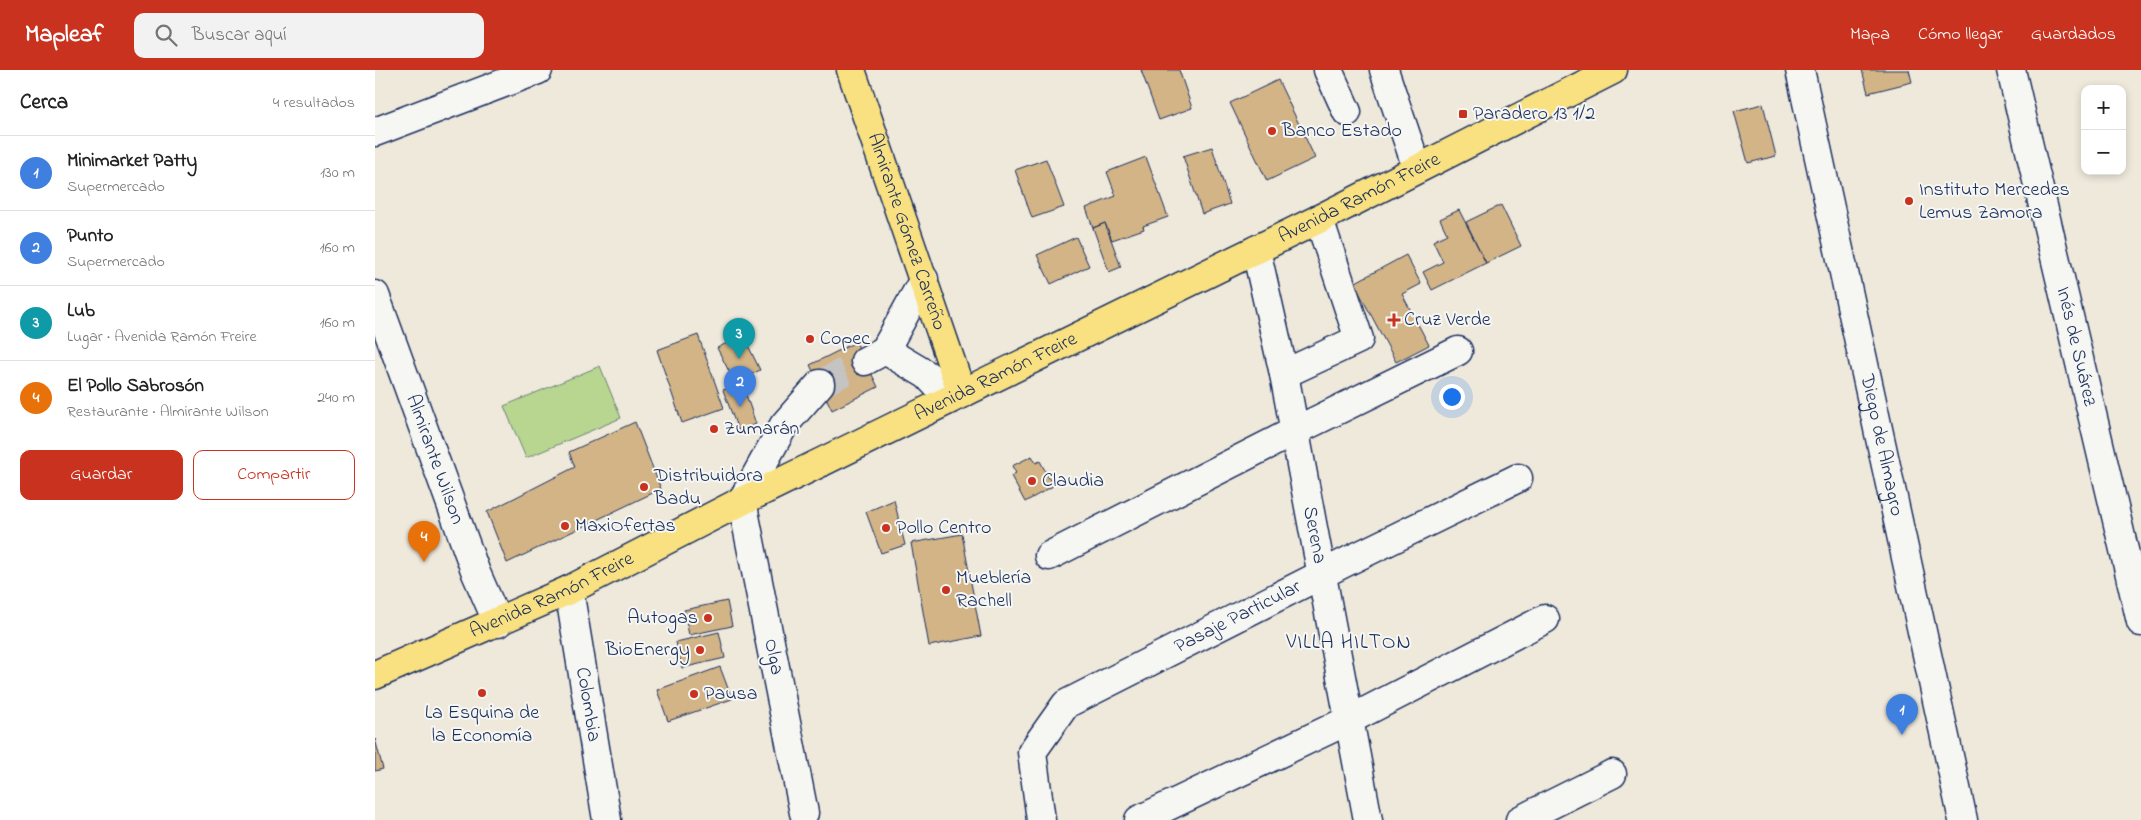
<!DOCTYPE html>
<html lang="es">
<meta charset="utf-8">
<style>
body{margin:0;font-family:"Indie Flower",sans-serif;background:#f2f2f2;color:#222}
.controls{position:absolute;right:15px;top:15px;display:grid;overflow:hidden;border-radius:10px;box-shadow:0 2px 8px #0003}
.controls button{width:45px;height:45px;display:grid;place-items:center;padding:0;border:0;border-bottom:1px solid #e0e0e0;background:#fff;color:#222;font:25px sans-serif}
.you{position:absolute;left:1076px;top:326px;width:18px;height:18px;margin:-12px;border:4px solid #fff;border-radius:50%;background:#1a73e8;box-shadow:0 0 0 8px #1a73e833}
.badge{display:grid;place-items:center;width:32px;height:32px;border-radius:50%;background:#c8321e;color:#fff;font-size:16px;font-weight:700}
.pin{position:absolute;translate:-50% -41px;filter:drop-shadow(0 1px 2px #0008)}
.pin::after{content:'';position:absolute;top:26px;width:18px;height:15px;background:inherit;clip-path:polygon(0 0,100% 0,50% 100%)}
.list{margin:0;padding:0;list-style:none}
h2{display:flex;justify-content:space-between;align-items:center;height:65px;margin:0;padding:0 20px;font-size:21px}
h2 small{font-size:16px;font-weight:400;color:#767676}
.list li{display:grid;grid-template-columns:32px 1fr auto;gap:15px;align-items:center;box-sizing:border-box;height:75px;padding:0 20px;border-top:1px solid #e0e0e0}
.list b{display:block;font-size:19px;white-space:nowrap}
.list p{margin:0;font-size:16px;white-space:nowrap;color:#767676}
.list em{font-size:16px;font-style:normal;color:#767676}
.actions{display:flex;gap:10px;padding:15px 20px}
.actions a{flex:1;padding:11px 0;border:1px solid #c8321e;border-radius:10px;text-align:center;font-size:18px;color:#c8321e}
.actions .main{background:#c8321e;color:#fff}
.icon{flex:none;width:28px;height:28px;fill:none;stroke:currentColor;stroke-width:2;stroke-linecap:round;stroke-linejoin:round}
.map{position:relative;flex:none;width:1766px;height:750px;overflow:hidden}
header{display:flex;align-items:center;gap:30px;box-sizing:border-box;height:70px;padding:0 25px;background:#c8321e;color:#fff}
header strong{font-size:24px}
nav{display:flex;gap:28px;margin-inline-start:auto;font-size:18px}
.search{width:350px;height:45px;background:#f2f2f2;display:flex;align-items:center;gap:12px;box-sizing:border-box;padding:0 18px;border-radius:10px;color:#767676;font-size:19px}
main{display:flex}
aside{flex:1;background:#fff}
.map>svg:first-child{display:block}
.green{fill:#b8d68f;stroke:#6a8276}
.building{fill:#d2b486;stroke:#1b2f5e}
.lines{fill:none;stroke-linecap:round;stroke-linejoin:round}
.minor-tunnel{stroke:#c5c4c3;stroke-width:28;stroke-dasharray:28 14;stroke-linecap:butt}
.minor-casing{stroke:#1b2f5e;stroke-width:31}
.major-casing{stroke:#1b2f5e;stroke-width:31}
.minor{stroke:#f6f6f2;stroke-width:28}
.major{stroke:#f9e181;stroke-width:28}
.poi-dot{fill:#c8321e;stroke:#f6f6f2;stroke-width:2}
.labels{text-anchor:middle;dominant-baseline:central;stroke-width:4;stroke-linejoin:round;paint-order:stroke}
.poi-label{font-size:20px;fill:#1b2f5e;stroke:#f6f6f2;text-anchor:start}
.street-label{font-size:20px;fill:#1b2f5e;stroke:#f6f6f2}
.neighbourhood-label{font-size:21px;letter-spacing:1px;fill:#1b2f5e;stroke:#f6f6f2}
</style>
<header>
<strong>Mapleaf</strong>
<div class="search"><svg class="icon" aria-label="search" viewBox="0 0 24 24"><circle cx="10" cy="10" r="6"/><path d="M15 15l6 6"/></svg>Buscar aquí</div>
<nav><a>Mapa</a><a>Cómo llegar</a><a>Guardados</a></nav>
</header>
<main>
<aside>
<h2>Cerca<small>4 resultados</small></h2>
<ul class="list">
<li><span class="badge" style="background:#3f7fe0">1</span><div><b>Minimarket Patty</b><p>Supermercado</p></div><em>130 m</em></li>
<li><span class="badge" style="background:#3f7fe0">2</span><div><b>Punto</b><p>Supermercado</p></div><em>160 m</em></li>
<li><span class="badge" style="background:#0f9aa8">3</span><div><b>Lub</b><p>Lugar · Avenida Ramón Freire</p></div><em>160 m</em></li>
<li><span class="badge" style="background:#e8710a">4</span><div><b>El Pollo Sabrosón</b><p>Restaurante · Almirante Wilson</p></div><em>240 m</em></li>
</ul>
<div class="actions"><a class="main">Guardar</a><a>Compartir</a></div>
</aside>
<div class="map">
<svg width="1766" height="750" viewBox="0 0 1766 750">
<rect width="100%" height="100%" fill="#efe9dc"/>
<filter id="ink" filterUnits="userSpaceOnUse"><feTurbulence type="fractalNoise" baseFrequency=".02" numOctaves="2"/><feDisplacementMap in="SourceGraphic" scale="10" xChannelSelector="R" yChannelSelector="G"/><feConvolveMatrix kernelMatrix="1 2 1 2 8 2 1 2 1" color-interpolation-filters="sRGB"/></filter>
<g filter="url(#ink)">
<path class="green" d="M225,296l21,52 -95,40 -22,-52z"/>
<path class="building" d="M766,0h38l13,38 -33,12z
M1487,0h47l3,12 -44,11z
M903,10l37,78 -48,23 -37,-78z
M1388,34l13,52 -28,7 -14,-52z
M837,77l18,57 -28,10 -19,-58z
M771,87l22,60 -25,9 1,3 -32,11 -7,-17 -12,5 -7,-20 30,-12 -9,-24z
M671,89l18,48 -32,11 -17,-48z
M1126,135l20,41 -35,17 -20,-41z
M1084,140l27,53 -54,27 -9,-18 20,-10 -10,-21 14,-7 -7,-15z
M730,153l16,44 -12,5 -16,-44z
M701,167l13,29 -38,18 -14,-29z
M1031,185l15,29 -19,10 27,51 -33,17 -42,-79z
M323,265l26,73 -42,15 -25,-73z
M368,265l17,35 -25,13 -18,-35z
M481,272l22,45 -46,23 -22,-45z
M367,313l14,41 -18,6 -15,-40z
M260,352l26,67 -154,74 -20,-51 88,-45 -6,-15z
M657,386l4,7 4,-2 13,25 -28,16 -14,-26 5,-3 -4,-7z
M519,430l11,45 -24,8 -15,-41z
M587,464l19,102 -52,10 -18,-103z
M352,531l5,25 -43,9 -5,-25z
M344,562l6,26 -43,10 -6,-26z
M345,597l12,32 -64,22 -11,-31z
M0,669l8,30 -8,2z"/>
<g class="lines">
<path class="minor-tunnel" d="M445,314l45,-23"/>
<defs>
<g id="minor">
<path d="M953,0l19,42"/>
<path d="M1009,0l33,98"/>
<path id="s1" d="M1425,0l163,750"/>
<path id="s2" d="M1636,0l130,552"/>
<path d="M0,62l163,-62"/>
<path id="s3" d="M881,180l28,124 84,446"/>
<path id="s4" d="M0,225l101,278 22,50"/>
<path d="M510,280l42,25 23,24"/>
<path d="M490,291l20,-11 39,-71"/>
<path d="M909,304l75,-35 -40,-120"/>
<path d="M674,486l246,-125 163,-80"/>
<path id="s5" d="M194,520l38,230"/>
<path d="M429,743l-62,-312 42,-76 36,-41"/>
<path id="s6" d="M666,750l-9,-68 34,-48 284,-144 168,-82"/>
<path d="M764,750l210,-100 196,-101"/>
<path d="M1145,750l92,-46"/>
</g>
<g id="major">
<path id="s7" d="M476,0l111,324"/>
<path id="s8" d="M0,605l194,-85 173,-89 577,-282 294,-149"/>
</g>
</defs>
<use href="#minor" class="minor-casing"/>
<use href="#major" class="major-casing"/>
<use href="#minor" class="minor"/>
<use href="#major" class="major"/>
</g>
</g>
<g class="poi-dot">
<rect x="1083" y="39" width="10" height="10" rx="2.5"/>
<circle cx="897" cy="61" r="5"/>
<circle cx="1534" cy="131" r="5"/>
<path d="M1016.5 242.5h5v5h5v5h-5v5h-5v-5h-5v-5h5z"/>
<circle cx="435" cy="269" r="5"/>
<circle cx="339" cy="359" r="5"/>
<circle cx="657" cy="411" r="5"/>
<circle cx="269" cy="417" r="5"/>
<circle cx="190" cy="456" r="5"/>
<circle cx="511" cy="458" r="5"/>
<circle cx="571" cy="520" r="5"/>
<circle cx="333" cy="548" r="5"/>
<circle cx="325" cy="580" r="5"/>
<circle cx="107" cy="623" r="5"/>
<circle cx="319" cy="624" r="5"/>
</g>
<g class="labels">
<g class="poi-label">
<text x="1098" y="44">Paradero 13 1/2</text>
<text x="907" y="61">Banco Estado</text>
<text x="1544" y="120">Instituto Mercedes<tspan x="1544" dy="23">Lemus Zamora</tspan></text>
<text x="1029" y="250">Cruz Verde</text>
<text x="445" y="269">Copec</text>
<text x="349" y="359">Zumarán</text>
<text x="279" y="406">Distribuidora<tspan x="279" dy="23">Badu</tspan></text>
<text x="667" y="411">Claudia</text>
<text x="200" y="456">MaxiOfertas</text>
<text x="521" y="458">Pollo Centro</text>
<text x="581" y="508">Mueblería<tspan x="581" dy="23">Rachell</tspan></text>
<text x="323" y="548" text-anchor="end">Autogas</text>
<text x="315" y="580" text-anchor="end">BioEnergy</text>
<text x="329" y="624">Pausa</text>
<text x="107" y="643" text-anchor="middle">La Esquina de<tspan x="107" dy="23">la Economía</tspan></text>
</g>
<g class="street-label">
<text stroke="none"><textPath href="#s8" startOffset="1094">Avenida Ramón Freire</textPath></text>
<text stroke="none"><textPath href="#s7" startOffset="171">Almirante Gómez Carreño</textPath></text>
<text stroke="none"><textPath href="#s2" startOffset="284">Inés de Suárez</textPath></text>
<text stroke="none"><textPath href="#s8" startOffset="689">Avenida Ramón Freire</textPath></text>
<text stroke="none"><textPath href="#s1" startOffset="384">Diego de Almagro</textPath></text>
<text stroke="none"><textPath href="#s4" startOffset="175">Almirante Wilson</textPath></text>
<text stroke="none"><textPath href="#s3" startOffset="291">Serena</textPath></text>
<text stroke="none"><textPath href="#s8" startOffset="194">Avenida Ramón Freire</textPath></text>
<text stroke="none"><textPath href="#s6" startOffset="320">Pasaje Particular</textPath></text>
<text transform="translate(398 587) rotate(79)">Olga</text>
<text stroke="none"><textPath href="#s5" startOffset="116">Colombia</textPath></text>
</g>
<g class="neighbourhood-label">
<text x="974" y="573">VILLA HILTON</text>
</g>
</g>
</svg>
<div class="controls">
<button>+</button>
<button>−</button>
</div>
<div class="you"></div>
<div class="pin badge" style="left:1527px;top:665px;background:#3f7fe0">1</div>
<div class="pin badge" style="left:365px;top:337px;background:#3f7fe0">2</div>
<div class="pin badge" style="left:364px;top:289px;background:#0f9aa8">3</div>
<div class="pin badge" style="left:49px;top:492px;background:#e8710a">4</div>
</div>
</main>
